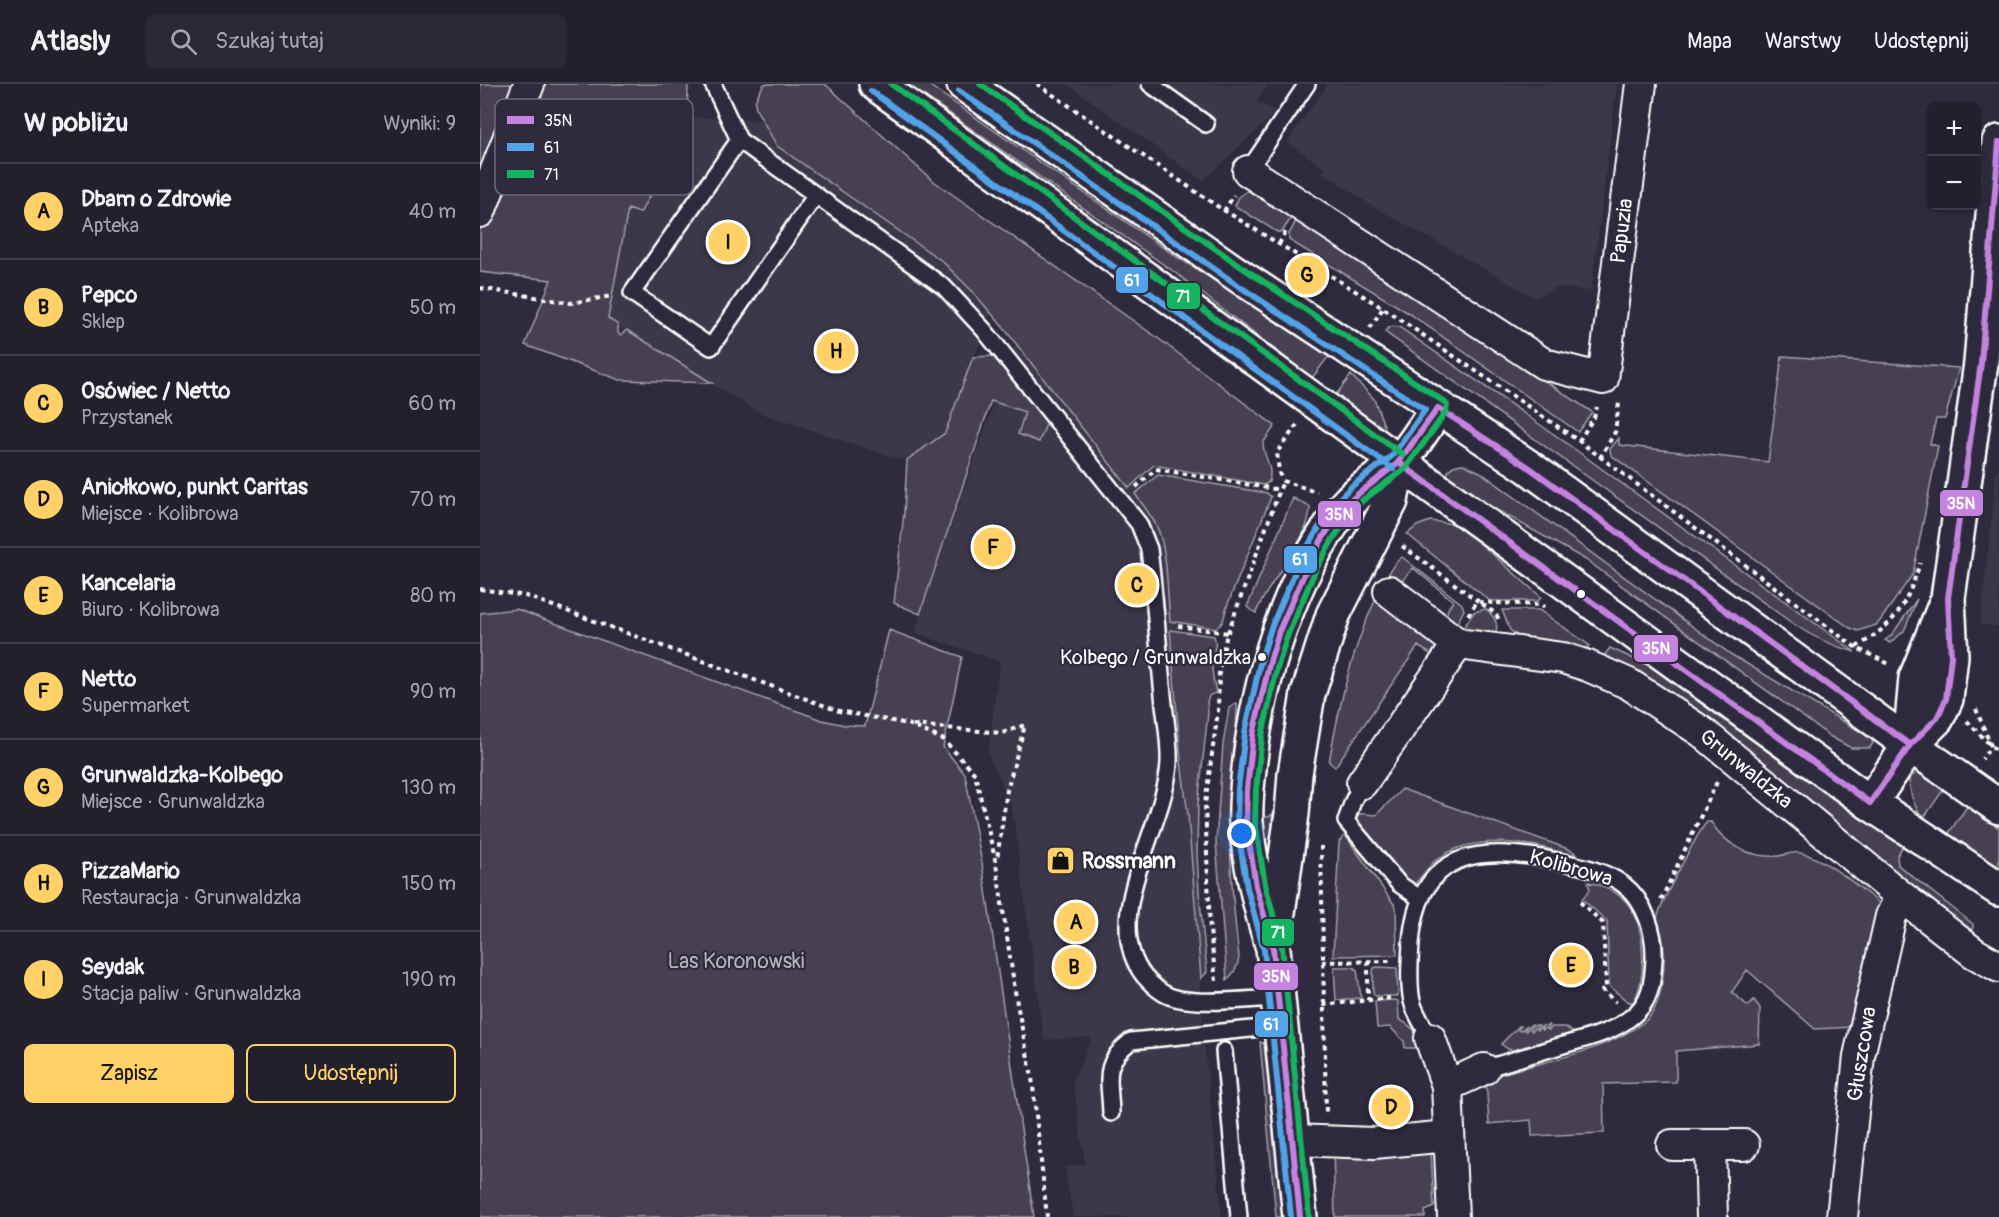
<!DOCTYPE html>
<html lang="pl">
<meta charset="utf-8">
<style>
body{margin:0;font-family:Pangolin,sans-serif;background:#2b2836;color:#f1f3f6}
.controls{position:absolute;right:18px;top:18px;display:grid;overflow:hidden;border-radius:9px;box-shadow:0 2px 4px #0004}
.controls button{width:54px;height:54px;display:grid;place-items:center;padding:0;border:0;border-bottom:2px solid #403e4a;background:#23202e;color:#f1f3f6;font:30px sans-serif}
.you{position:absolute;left:762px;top:750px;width:21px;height:21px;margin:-15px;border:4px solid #fff;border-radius:50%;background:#1a73e8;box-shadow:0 0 0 9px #1a73e833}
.badge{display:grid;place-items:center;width:39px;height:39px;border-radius:50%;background:#ffd166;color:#111;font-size:20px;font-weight:700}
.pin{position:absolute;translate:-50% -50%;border:3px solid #fff;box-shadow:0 2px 6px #0006}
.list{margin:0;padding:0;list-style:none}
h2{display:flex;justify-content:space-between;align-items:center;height:78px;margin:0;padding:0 24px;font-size:26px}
h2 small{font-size:20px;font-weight:400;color:#a3a3aa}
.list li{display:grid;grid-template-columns:39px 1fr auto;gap:18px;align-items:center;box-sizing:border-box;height:96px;padding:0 24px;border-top:2px solid #403e4a}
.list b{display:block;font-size:22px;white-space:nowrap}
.list p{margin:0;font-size:20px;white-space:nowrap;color:#a3a3aa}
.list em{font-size:20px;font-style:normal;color:#a3a3aa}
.actions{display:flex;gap:12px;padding:18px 24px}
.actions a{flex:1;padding:14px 0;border:2px solid #ffd166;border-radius:9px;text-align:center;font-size:21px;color:#ffd166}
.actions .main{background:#ffd166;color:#111}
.icon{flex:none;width:33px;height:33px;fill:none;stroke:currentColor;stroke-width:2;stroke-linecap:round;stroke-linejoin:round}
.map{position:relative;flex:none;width:1519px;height:1133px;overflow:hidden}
header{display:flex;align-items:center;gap:36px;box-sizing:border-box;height:84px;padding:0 30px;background:#23202e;border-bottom:2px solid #403e4a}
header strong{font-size:28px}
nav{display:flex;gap:33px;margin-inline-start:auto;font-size:21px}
.search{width:420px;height:54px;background:#2b2836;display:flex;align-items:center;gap:15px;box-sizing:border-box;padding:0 21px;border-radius:9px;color:#a3a3aa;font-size:22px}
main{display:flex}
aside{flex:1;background:#23202e}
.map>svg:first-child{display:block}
.built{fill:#3c3749}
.green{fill:#464152;stroke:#a2a0a8;stroke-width:1.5}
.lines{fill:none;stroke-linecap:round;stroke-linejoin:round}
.service-casing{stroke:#fff;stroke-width:20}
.minor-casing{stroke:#fff;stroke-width:34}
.tertiary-casing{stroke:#fff;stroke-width:38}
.secondary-casing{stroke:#fff;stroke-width:38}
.primary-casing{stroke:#fff;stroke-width:38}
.path{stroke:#fff;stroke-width:4;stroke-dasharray:4.5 4.5;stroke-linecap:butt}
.service{stroke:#2f2a3d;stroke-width:15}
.minor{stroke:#2f2a3d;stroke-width:30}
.tertiary{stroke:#2f2a3d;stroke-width:33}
.secondary{stroke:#2f2a3d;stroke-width:33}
.primary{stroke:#2f2a3d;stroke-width:33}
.bus-1-casing{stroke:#2f2a3d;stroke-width:10}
.bus-2-casing{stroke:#2f2a3d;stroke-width:10}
.bus-3-casing{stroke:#2f2a3d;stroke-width:10}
.bus-1{stroke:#c483df;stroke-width:6}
.bus-2{stroke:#53a3e8;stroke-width:6}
.bus-3{stroke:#13b361;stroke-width:6}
.bus-dot{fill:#fff;stroke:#2f2a3d;stroke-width:2}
.labels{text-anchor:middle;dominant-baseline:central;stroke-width:4.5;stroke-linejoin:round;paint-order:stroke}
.bus-label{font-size:20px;fill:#fff;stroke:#2f2a3d;text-anchor:end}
.street-label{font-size:21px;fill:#fff;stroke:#2f2a3d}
.poi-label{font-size:21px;font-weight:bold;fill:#fff;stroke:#2f2a3d;text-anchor:start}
.park-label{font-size:21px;fill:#b5b3ba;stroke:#2f2a3d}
.key{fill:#2f2a3d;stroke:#6d6a77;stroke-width:1.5}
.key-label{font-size:16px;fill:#fff}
.line-badge{stroke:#2f2a3d;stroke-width:2}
.badge-label{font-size:16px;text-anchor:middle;font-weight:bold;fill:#fff}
</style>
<header>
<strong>Atlasly</strong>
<div class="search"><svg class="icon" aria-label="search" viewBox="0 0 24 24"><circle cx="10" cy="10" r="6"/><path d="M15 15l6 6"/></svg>Szukaj tutaj</div>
<nav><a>Mapa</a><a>Warstwy</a><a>Udostępnij</a></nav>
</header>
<main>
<aside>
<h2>W pobliżu<small>Wyniki: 9</small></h2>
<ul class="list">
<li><span class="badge">A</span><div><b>Dbam o Zdrowie</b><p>Apteka</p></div><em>40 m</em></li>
<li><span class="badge">B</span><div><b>Pepco</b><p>Sklep</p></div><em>50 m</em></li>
<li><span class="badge">C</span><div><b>Osówiec / Netto</b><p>Przystanek</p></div><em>60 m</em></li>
<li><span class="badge">D</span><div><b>Aniołkowo, punkt Caritas</b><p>Miejsce · Kolibrowa</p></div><em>70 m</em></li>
<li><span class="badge">E</span><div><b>Kancelaria</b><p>Biuro · Kolibrowa</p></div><em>80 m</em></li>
<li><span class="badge">F</span><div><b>Netto</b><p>Supermarket</p></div><em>90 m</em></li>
<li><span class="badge">G</span><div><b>Grunwaldzka-Kolbego</b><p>Miejsce · Grunwaldzka</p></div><em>130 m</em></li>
<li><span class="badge">H</span><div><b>PizzaMario</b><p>Restauracja · Grunwaldzka</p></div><em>150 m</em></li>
<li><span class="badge">I</span><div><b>Seydak</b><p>Stacja paliw · Grunwaldzka</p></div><em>190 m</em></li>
</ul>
<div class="actions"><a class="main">Zapisz</a><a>Udostępnij</a></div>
</aside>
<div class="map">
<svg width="1519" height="1133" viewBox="0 0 1519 1133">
<rect width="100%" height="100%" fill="#2f2a3d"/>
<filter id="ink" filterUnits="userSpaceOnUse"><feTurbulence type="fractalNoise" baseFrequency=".0167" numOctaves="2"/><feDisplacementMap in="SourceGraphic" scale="12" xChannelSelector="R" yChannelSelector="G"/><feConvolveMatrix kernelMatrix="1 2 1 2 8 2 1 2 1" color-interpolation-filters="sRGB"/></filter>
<g filter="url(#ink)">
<path class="built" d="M587,0h202l-13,18 21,9 -74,70z
M848,0h289l-26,207 -35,-4 -20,11 -165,-93 -49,-33 4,-3 -39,-27z
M190,32l101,5 177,137 46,46 -49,135 -43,21 -142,-47 -160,-96 24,-114z
M538,251l129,158 25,59 31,476 19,189h-149l-8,-50 20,-3 -12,-83 19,-44 -48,3 -32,-233 -24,-54 12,-92 -86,-28z
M1517,385h2v158l-19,-3z"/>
<path class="green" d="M0,0h208l-1,44 -47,85 -12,-4 -20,109 10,7v8l3,2 6,-5 85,53 -92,-3 -95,-35 26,-65 -71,-8z
M284,0h61l107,96 223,156 120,90 -12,17c1,17 10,21 6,39l-5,3 -110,-20 -25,23 -126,-161 -30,-35 -31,-31 -165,-115 -21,-37 -1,-7 2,-6z
M428,0h19l244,169 120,76 38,27 -17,22 -135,-104z
M767,107h11l32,23 1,4 -9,14h-5l-42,-26 4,-9z
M822,136l290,192 -14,20 -168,-118 -121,-74v-6l7,-13z
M913,242l6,1 156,108 300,217c-22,-6 -41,-14 -60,-27l-410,-293 3,-4z
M513,272l54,66 -8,20 -21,-8 7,-22 -34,-11 -71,213 -26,-11 10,-90 3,-53 38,-27 28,-76z
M1302,272l177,12 -14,51h-9l-6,25 8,2 -25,128 -33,47 -4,4 -18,6 -8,-3 -239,-173 -1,-6 9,-11v7l149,17z
M871,291l23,24 11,29 -2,2h-4l-44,-34z
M983,380l17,8 252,183 139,83 2,5 -3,5h-19l-20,-11 -245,-177 -131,-74 -8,-11c2,-9 8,-10 16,-11z
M678,391l109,18 4,4 -44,109c-3,9 -2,20 -14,22l-43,-7c-3,-28 -2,-66 -12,-92 -6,-13 -15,-24 -23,-35z
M813,414l17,9c0,34 -41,72 -54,106l-9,-6z
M950,437l25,3 8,4 78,69 -3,4h-48l-83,-67 10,-8z
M922,473l60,47 2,6 -9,17c-11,-11 -10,-15 -2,-26l-40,-33 -10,12 -4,1 38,64 -2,12 -17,-11 -83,121 -6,-5c11,-60 24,-121 53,-175 6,-11 10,-23 20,-30z
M1437,515l-13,32 -14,12 -5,-3 6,-4z
M36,525l306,111 23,5 20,1 24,-96 73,27 -19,90 22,27 17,89 52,354h-554v-604z
M1006,525c13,10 17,29 -4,27 -6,-1 -14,-4 -20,-6l12,-18z
M1022,526h37l50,35 -2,4 -7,2 -56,-10 -14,-11z
M690,546l44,6c4,9 -1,16 -2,25 -1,11 2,21 4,32l-6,2 -3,6 1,12 -10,91 -1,48 2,40 8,80 -6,7 -13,-164 -7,-53z
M1130,564l50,23 243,175 -6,10 1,9 75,59 -1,11 -59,-40 -95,-87 -70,-58 -47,-33 -98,-60z
M757,619c0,43 -7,86 -7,129 0,42 4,83 9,125 -1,10 -5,16 -12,23l-11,-138 7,-98 6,-36z
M1437,688l4,1 23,16 -21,30c-9,-13 -13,-24 -14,-40z
M922,705l169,61 6,4c-12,1 -27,-5 -40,-8 -34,-6 -75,-8 -102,15 -9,8 -14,17 -22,25l-51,-55 -11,-18 25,2z
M1488,721l31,23v44l-53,-35z
M783,729l2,4h4l3,-3 2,109 -12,-57z
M1227,738h4c15,24 40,36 67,34 8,-1 17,-5 23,-3 28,7 60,36 82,53l-30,121 -38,2 -68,-59 -15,22 16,14 6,-6 6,8 -1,36 -83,7v31l-73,2 1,49 -72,3 -1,-16 -42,4 -3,-45c50,-17 116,-25 158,-57 19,-14 22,-59 19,-81 -1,-7 -6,-16 -6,-22 1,-11 42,-89 50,-97z
M865,751l51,72 1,48 -64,1 6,-114z
M1108,798c15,3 30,10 40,22 18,22 19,75 5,99l-6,-2 -18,-15 -2,-65 -25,-22 8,-9z
M854,883h19l4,3 4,28 -25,2z
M898,883l19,1 1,28h-22l-3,-2v-23l1,-3z
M915,916l3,1 1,18c14,9 19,11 21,29h-15l-1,-7 -14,-14 -13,1 -2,-27z
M1050,941h3l-3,4 2,2 4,-6 3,1 -3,3 1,1 7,-5 -3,4 2,1 5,-5 2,1 -3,3 2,1 3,-3h14l7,6 -60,17 -5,-1 -7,-5 18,-18h2l-3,4 2,1 7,-5 -3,4 2,1z
M780,958l5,2 4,16 14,157h-7z
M853,1063l98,5 3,55 -9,4v6h-90z"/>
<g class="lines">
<defs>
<path id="service" d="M233,0l26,56 205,147 40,43 155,194 10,25c6,49 9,97 14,146 2,22 7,46 6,68 -4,66 -71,154 -25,213 7,8 15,16 25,20 25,10 80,3 109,2
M670,0l56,40
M259,56l-107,153 79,54 105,-152
M768,87l59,-87
M882,699l-9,18 -7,20 53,63 22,15
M950,954c-6,-12 -15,-24 -18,-37 -4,-18 -2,-39 -1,-58 7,-93 69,-99 145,-82 23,4 50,10 68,24 21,16 31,48 30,73 -1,24 -3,45 -24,60 -19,15 -45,21 -67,27 -26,8 -52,16 -79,24
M744,967l15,166
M631,1029c-1,-34 -10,-49 20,-72l150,-15"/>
<path id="minor" d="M768,87l296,193 59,15 38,-295
M0,128l49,-128
M909,507l69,53
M882,699l96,-139 105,14 25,8 41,18 73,48 199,164 73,57 25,14
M950,954l17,48 6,131
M967,1002l37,-17
M812,1056l82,3 74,-7
M1192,1061h72
M1230,1061l2,72
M1362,1133l17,-161 32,-140 10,-20"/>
<path id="tertiary" d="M1430,661l6,-67 29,-73
M1390,719l40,-58 27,-27 9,-19 5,-43 -3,-58 33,-235 18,-221"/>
<path id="secondary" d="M795,850l17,-120 3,-40 13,-80 25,-79 58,-114 7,-39
M820,1133l-27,-269c-13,-40 -23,-83 -27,-125 -1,-18 1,-36 3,-54 9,-89 40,-192 96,-263 16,-19 35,-27 53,-43 13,-13 29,-40 40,-55"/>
<path id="primary" d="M396,0l994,719 129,86
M484,0l277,193 286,189 383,279 89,62"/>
</defs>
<use href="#service" class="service-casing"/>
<use href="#minor" class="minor-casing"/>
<use href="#tertiary" class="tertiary-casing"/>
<use href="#secondary" class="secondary-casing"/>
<use href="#primary" class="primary-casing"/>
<path class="path" d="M557,0l180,122 166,102 196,133 276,206 34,17
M744,127l10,-16
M799,160l8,-15
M0,204l91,15 41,-7
M890,244l13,-20
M817,341l-20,27 2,21 4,8 34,11
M1099,357l15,-24 3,-10
M1120,374l15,-26 4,-29
M656,403l20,-18 124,21
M922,462l94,68 4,8
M0,505l46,7 313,115 69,13 36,16 31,34 21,89 21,141 15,73 15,140
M988,531l9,-13 64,3 3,2
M698,542l50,7
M1376,563c40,-23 50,-41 64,-84
M1496,625l15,37 -9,13
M1487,637l24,25 8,6
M433,641l89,8 23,-8 -18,65 -10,69
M841,762l5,268
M1181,816l56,-118
M1100,818l23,21 3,64 -2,5
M888,877v39
M842,878l69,-1
M736,897l-6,-51 -5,-126 13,-93 1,-41 7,-32 57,-157
M1121,905l15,13
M843,921l67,-7"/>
<use href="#service" class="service"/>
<use href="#minor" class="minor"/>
<use href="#tertiary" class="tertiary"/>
<use href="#secondary" class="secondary"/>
<use href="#primary" class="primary"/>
<defs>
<path id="bus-1" d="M918,378l472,341 40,-58 27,-27 9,-19 5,-43 -3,-58 33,-235 18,-221
M820,1133l-27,-269 -17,-62 -10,-63 1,-34 6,-54 16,-70 10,-34 29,-66 17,-31 20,-28 13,-12 40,-31 40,-55 89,58 383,279"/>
<path id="bus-2" d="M391,7l522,378
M479,7l277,193 189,126 -33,46 -40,30 -14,14 -20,29 -18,31 -29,68 -11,35 -15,70 -7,56 -1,35 10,64 17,62 27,267"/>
<path id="bus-3" d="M411,0l512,371
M500,0l266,186 197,131 4,4 -1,7 -41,57 -42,31 -11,12 -19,27 -17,30 -28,65 -11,34 -15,68 -6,54 -1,32 10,62 17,63 27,269"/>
</defs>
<use href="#bus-1" class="bus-1-casing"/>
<use href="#bus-2" class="bus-2-casing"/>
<use href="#bus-3" class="bus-3-casing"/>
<use href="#bus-1" class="bus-1"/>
<use href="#bus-2" class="bus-2"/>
<use href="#bus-3" class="bus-3"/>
</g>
</g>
<defs>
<symbol id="shop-square" viewBox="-11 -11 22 22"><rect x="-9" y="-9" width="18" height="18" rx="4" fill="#ffd166" stroke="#2f2a3d"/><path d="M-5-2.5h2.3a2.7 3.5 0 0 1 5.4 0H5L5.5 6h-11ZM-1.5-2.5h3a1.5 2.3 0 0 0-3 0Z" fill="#111"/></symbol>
</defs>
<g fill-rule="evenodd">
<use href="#shop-square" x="564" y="760" width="33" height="33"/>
</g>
<g class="bus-dot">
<circle cx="1101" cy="510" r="5"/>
<circle cx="782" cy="573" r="5"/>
</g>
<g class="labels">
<g class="bus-label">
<text x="771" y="573">Kolbego / Grunwaldzka</text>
</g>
<g class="street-label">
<text transform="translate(1142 147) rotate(-83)">Papuzia</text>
<text transform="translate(1266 685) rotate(39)">Grunwaldzka</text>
<text transform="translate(1091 784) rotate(16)">Kolibrowa</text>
<text transform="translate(1382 970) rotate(-81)">Głuszcowa</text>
</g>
<g class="poi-label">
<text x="602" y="777">Rossmann</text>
</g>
<g class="park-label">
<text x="256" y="877">Las Koronowski</text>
</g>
</g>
<rect x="15" y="15" width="198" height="96" rx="9" class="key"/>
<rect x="27" y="32" width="27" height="8" fill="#c483df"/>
<rect x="27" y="59" width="27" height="8" fill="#53a3e8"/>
<rect x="27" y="86" width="27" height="8" fill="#13b361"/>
<g class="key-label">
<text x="64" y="42">35N</text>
<text x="64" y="69">61</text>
<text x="64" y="96">71</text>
</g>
<g class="line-badge">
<rect x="635" y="182" width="34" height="28" rx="6" fill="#53a3e8"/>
<rect x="686" y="198" width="35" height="28" rx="6" fill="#13b361"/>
<rect x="1459" y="405" width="45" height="28" rx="6" fill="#c483df"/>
<rect x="837" y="416" width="45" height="28" rx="6" fill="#c483df"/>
<rect x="803" y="461" width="35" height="29" rx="6" fill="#53a3e8"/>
<rect x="1153" y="550" width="46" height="29" rx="6" fill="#c483df"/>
<rect x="781" y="834" width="34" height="29" rx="6" fill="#13b361"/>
<rect x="773" y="878" width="46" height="29" rx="6" fill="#c483df"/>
<rect x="774" y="926" width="35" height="28" rx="6" fill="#53a3e8"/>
</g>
<g class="badge-label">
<text x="652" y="202">61</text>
<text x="703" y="218">71</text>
<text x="1481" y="425">35N</text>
<text x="859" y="436">35N</text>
<text x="820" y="481">61</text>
<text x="1176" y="570">35N</text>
<text x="798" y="854">71</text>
<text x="796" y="898">35N</text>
<text x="791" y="946">61</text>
</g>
</svg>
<div class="controls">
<button>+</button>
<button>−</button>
</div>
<div class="you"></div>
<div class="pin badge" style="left:596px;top:838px">A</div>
<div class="pin badge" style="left:594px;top:883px">B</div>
<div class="pin badge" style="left:657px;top:501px">C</div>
<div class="pin badge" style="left:911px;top:1023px">D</div>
<div class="pin badge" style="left:1091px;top:881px">E</div>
<div class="pin badge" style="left:513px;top:463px">F</div>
<div class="pin badge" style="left:827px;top:191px">G</div>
<div class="pin badge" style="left:356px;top:267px">H</div>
<div class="pin badge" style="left:248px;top:158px">I</div>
</div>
</main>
